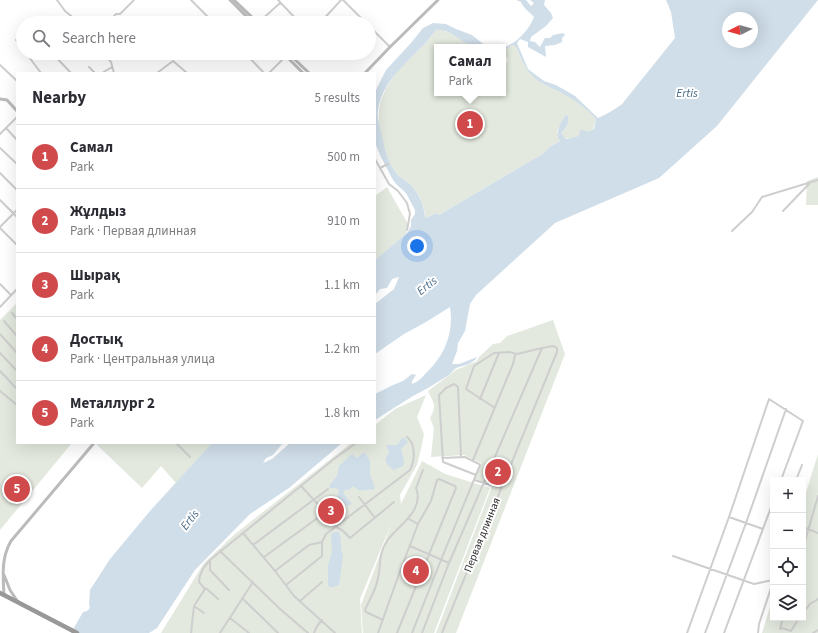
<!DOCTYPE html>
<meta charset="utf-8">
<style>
body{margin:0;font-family:"Source Sans 3",sans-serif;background:#f7f7f7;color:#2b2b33}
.controls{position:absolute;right:12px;bottom:12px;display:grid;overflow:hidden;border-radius:0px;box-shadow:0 4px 16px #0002}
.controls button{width:36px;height:36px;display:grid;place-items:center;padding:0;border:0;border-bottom:1px solid #e1e1e2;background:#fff;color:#2b2b33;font:20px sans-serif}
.compass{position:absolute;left:722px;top:12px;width:36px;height:36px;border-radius:50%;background:#fff;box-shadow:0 4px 16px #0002;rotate:264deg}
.you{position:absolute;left:417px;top:246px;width:14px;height:14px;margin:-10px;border:3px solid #fff;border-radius:50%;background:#1a73e8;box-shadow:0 0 0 6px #1a73e833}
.badge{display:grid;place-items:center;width:26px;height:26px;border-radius:50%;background:#d14a4b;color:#fff;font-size:13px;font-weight:700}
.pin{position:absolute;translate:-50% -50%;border:2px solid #fff;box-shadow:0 1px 4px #0006}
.popup{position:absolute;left:434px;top:44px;width:72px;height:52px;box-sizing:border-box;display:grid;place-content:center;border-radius:0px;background:#fff;filter:drop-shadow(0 1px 3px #0005);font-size:13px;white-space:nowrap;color:#7c7c81}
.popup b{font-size:15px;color:#2b2b33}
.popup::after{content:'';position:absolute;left:50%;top:100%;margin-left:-8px;border:8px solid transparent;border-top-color:#fff}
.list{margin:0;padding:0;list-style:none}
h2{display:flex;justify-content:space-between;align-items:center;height:52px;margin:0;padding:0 16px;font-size:17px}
h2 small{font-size:13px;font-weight:400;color:#7c7c81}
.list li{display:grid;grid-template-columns:26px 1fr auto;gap:12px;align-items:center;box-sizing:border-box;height:64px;padding:0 16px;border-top:1px solid #e1e1e2}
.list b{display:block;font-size:15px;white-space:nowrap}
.list p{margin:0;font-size:13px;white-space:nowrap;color:#7c7c81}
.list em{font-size:13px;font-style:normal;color:#7c7c81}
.icon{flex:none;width:22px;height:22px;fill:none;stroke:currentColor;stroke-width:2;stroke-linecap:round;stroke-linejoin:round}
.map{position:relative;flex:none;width:818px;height:633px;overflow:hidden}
.search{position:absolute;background:#fff;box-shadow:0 4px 16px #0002;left:16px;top:16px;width:360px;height:44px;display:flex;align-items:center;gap:10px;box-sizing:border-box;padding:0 14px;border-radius:22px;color:#7c7c81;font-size:15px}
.panel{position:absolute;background:#fff;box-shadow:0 4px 16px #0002;left:16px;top:72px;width:360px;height:372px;border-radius:0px}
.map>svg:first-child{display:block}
.green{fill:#e3e9de}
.water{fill:#d0dee9;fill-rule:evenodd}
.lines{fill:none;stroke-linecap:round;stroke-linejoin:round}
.street{stroke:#cecece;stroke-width:2}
.secondary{stroke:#bbb;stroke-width:3}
.highway{stroke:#989898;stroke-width:4.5}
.labels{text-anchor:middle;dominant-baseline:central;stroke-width:4;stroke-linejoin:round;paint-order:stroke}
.street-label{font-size:11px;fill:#313131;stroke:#fff}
.water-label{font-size:12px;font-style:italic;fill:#486c8a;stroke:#fff}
</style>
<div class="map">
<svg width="818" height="633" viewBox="0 0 818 633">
<rect width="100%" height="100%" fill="#fff"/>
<path class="green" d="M436,30c11,-2 29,13 40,17h-39v46h66v-30l3,1 2,-5 -5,-2v-7l10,-5 3,2 9,20 18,17 27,13 17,12 9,10 -3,10c-8,4 -27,17 -32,4 6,-5 8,-10 7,-17l-2,-2 -9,17 3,10 -12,7 -4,5 -105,62 -2,-2 -12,5c1,-11 -7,-25 -14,-33 -3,-4 -9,-6 -12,-9 -17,-17 -27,-61 -15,-83 3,-7 8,-15 13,-21 12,-14 28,-26 39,-42z
M818,177v28h-12l1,-24z
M387,187l22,39 -3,8 -31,26v-64z
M17,303v140h55l-72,87v-210z
M553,320l12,34 -109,279h-20l56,-147 -18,-6 7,-17 -17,-8 -33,2 3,-29 -4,-10c7,-13 4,-14 -2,-27l28,-21 21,-9 2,-4 14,-13 7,-1 7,-7z
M426,395l-9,22 7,17 -3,15 -4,16 -17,30 1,9 21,-43 23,13 45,14 -56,145h-71l-2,-28 32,-85 -33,79 2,34h-201l43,-70 31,-29 116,-91h24v-18l20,-16z
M95,443h117l-36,40 -15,-17 -19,22z
M818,454v179h-56l11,-36v21h30v-116z"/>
<path class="water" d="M516,0h10l5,6 3,-3 -4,-3h15l-1,5 7,8 2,5 -7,8 -15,11 -1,4 5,1 5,5 5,-9h5l3,-3 10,-2 2,2 -3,3v4l-7,3 -10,1 1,11 -18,-10v-5l-8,-3 -3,4 11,26 16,12 12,4 19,11 23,22c9,-4 16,-8 24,-14l53,-66 -4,-26 -5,-12h152l-101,126 -58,52 -104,45 -79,72 -6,9 -5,27 -7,12 -1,8 -5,13h7l18,-7 -2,3 -6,4 -13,4 -7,7 -21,13 -15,8 -38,24v-26l18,-9 10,-4 9,-7 4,1 -4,6v3c8,-3 10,-7 15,-12 18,-17 27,-40 23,-65l-24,15 -22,12 -29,20v-50l19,-15 5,-12 -7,2 -5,9 -7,1 -5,6v-35l32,-27 4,-7v-6l4,-6v-4l-9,-17 -9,-8 -4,-5 -12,-23 -6,-14v-51l11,-22 25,-27 12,-15 10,-5 13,1 10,5 16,6 15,12c-7,0 -12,0 -19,-3 -9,-4 -20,-16 -32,-14 -18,26 -54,46 -58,81 -1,10 3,19 5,29 2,13 7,27 16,36 4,3 9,6 12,9 8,9 14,22 14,33l12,-5 2,2 105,-62 4,-5 12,-7c-6,-9 1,-18 6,-27l2,2c1,7 -1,12 -7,17l4,5 2,1 12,-3 1,-6h3l4,2 7,-3 2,-10c-8,-9 -17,-16 -27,-22 -13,-8 -30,-12 -40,-25 -6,-7 -9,-17 -13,-25l-3,-2 -10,5v-2c14,-5 26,-18 31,-31 -4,-5 -11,-9 -13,-15zM728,18h24v24h-24z
M402,438h2l4,4 -7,7 3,12 -1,5 -9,4c-4,-2 -10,-8 -8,-13 1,-2 3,-4 3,-6l-3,-6h11z
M212,443h71l-10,12 -7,3 -3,5 9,-4 18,-16h52l-53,45 -39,26 -55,56 -38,58 -8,5h-78l12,-21 4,-1 3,-3 -1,-4 1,-14 20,-31 40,-48z
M363,453h2l5,8v13l5,14 -2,2c-11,-1 -10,4 -20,-4l-4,4h-4l-2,3 9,11 -5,2 -5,-6 -5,-2 2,-8 -3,-2h-6l-1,-2 8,-10 2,-10 13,-12 5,4z
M336,532h3c3,8 1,16 4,24l-4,29 -9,3 -2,-3v-20l4,-13 -1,-16 1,-3z"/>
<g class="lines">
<path class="street" d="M57,0l8,11 15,12
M191,0l23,23
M278,0l22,23
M343,0l23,23
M107,23l9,-9h4l14,-14
M258,23l22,-20
M320,23l21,-23
M369,26l21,21
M16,40l7,9
M26,53l15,20
M52,53l19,20
M103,53l8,9 3,11
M245,53l19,20
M0,65l17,16
M89,67l6,6
M102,73l10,-6
M157,73l16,-12 14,12
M269,73l17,-17
M6,128l11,12
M0,134l17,-17
M0,148l17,16
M375,159l14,25 9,7 9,12 3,11 -3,16
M380,168l8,-4
M0,173l17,17
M0,200l17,17
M783,211l26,-27
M0,227l17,-17
M0,228l17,17
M732,231l20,-19 10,-15 56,-17
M0,284l11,11
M0,307l17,-18
M12,313l5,6
M4,321l13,15
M0,334l17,19
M0,353l17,18
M0,371l17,18
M0,391l17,14
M480,399l19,-46
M176,443l14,14
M461,457l-3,-70 -4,-3 -8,4 -7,7 4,67 33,13
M473,460l40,-96 2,-9
M474,480l27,8
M796,480l6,-15
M301,486l24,26
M359,497l16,21
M729,517l34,12
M409,519l9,5
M336,527l6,3 8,8 44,-36
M803,527l15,6
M243,533l32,38 19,25 41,37
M253,545l75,-56
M410,546l39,17
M803,548l15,-52
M220,551l60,58 28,24
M673,556l81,28 19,-4
M264,557l70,-51 2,1 9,13
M210,560v10l19,20
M275,571l34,-26 13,-3
M286,585l36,-29v-14l4,-8 84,-64c5,-10 6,-26 -3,-33
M205,589h2l11,10
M242,598l36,35
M300,601l22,-19
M194,606l10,7
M803,613l7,-9 8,-5
M230,618l19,15
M783,618l-3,11 2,-1 9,3 8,-13
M383,620l-17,-8 -1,-2c4,-10 10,-18 12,-28 5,-16 0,-26 10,-41 11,-16 38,-30 29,-53l7,-18
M191,633l3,-27 11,-17 -6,-7c0,-9 5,-15 11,-22l124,-101 22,-16
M220,633l33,-51
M314,633l3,-7 5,-6
M378,633l21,-59 19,-50 13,-23 6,-21 2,-1 16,7 1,2 -59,145
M412,633l29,-73 39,-95 -1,-1 -14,-7 -23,1
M422,633l27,-70 93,-215
M442,633l115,-281v-4l-4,-2 -11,2 -25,6 -8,-2 -15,1 -20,13 -8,23 29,19
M687,633l42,-116 40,-118 34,22 -22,59
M705,633l41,-110 40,-114
M724,633l49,-131
M758,633l1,-9 14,-42
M813,633l5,-3"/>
<path class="secondary" d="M230,0l23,23
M234,0l24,23
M283,53l20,20
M288,53l21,20
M365,73l25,-26 48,-47
M0,99l7,1 10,11
M4,575l6,15 8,12
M4,595c-1,-19 -3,-37 7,-54l83,-98"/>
<path class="highway" d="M0,593l77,40"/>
</g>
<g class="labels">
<g class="street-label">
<text transform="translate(482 535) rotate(-68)">Первая длинная</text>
</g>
<g class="water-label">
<text x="687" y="93">Ertis</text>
<text transform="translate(427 286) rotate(-39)">Ertis</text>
<text transform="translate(190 520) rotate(-52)">Ertis</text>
</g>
</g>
</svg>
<div class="controls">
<button>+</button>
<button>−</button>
<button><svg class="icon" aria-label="locate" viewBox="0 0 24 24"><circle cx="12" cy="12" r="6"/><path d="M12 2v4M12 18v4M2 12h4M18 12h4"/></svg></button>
<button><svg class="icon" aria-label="layers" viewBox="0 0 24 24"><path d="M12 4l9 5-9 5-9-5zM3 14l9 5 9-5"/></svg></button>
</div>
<svg class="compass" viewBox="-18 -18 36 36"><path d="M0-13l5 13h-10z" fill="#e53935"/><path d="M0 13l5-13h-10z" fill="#7c7c81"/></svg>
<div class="you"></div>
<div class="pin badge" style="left:470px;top:124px">1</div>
<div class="popup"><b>Самал</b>Park</div>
<div class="pin badge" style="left:498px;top:472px">2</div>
<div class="pin badge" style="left:331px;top:511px">3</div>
<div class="pin badge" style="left:416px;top:571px">4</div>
<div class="pin badge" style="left:17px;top:489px">5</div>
<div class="search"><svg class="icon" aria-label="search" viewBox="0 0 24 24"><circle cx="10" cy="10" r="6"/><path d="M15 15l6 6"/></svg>Search here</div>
<section class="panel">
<h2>Nearby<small>5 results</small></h2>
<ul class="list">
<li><span class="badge">1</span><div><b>Самал</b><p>Park</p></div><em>500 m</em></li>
<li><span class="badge">2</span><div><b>Жұлдыз</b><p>Park · Первая длинная</p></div><em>910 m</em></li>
<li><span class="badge">3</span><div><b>Шырақ</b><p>Park</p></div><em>1.1 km</em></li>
<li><span class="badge">4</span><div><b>Достық</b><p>Park · Центральная улица</p></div><em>1.2 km</em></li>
<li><span class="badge">5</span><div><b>Металлург 2</b><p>Park</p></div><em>1.8 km</em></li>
</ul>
</section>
</div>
